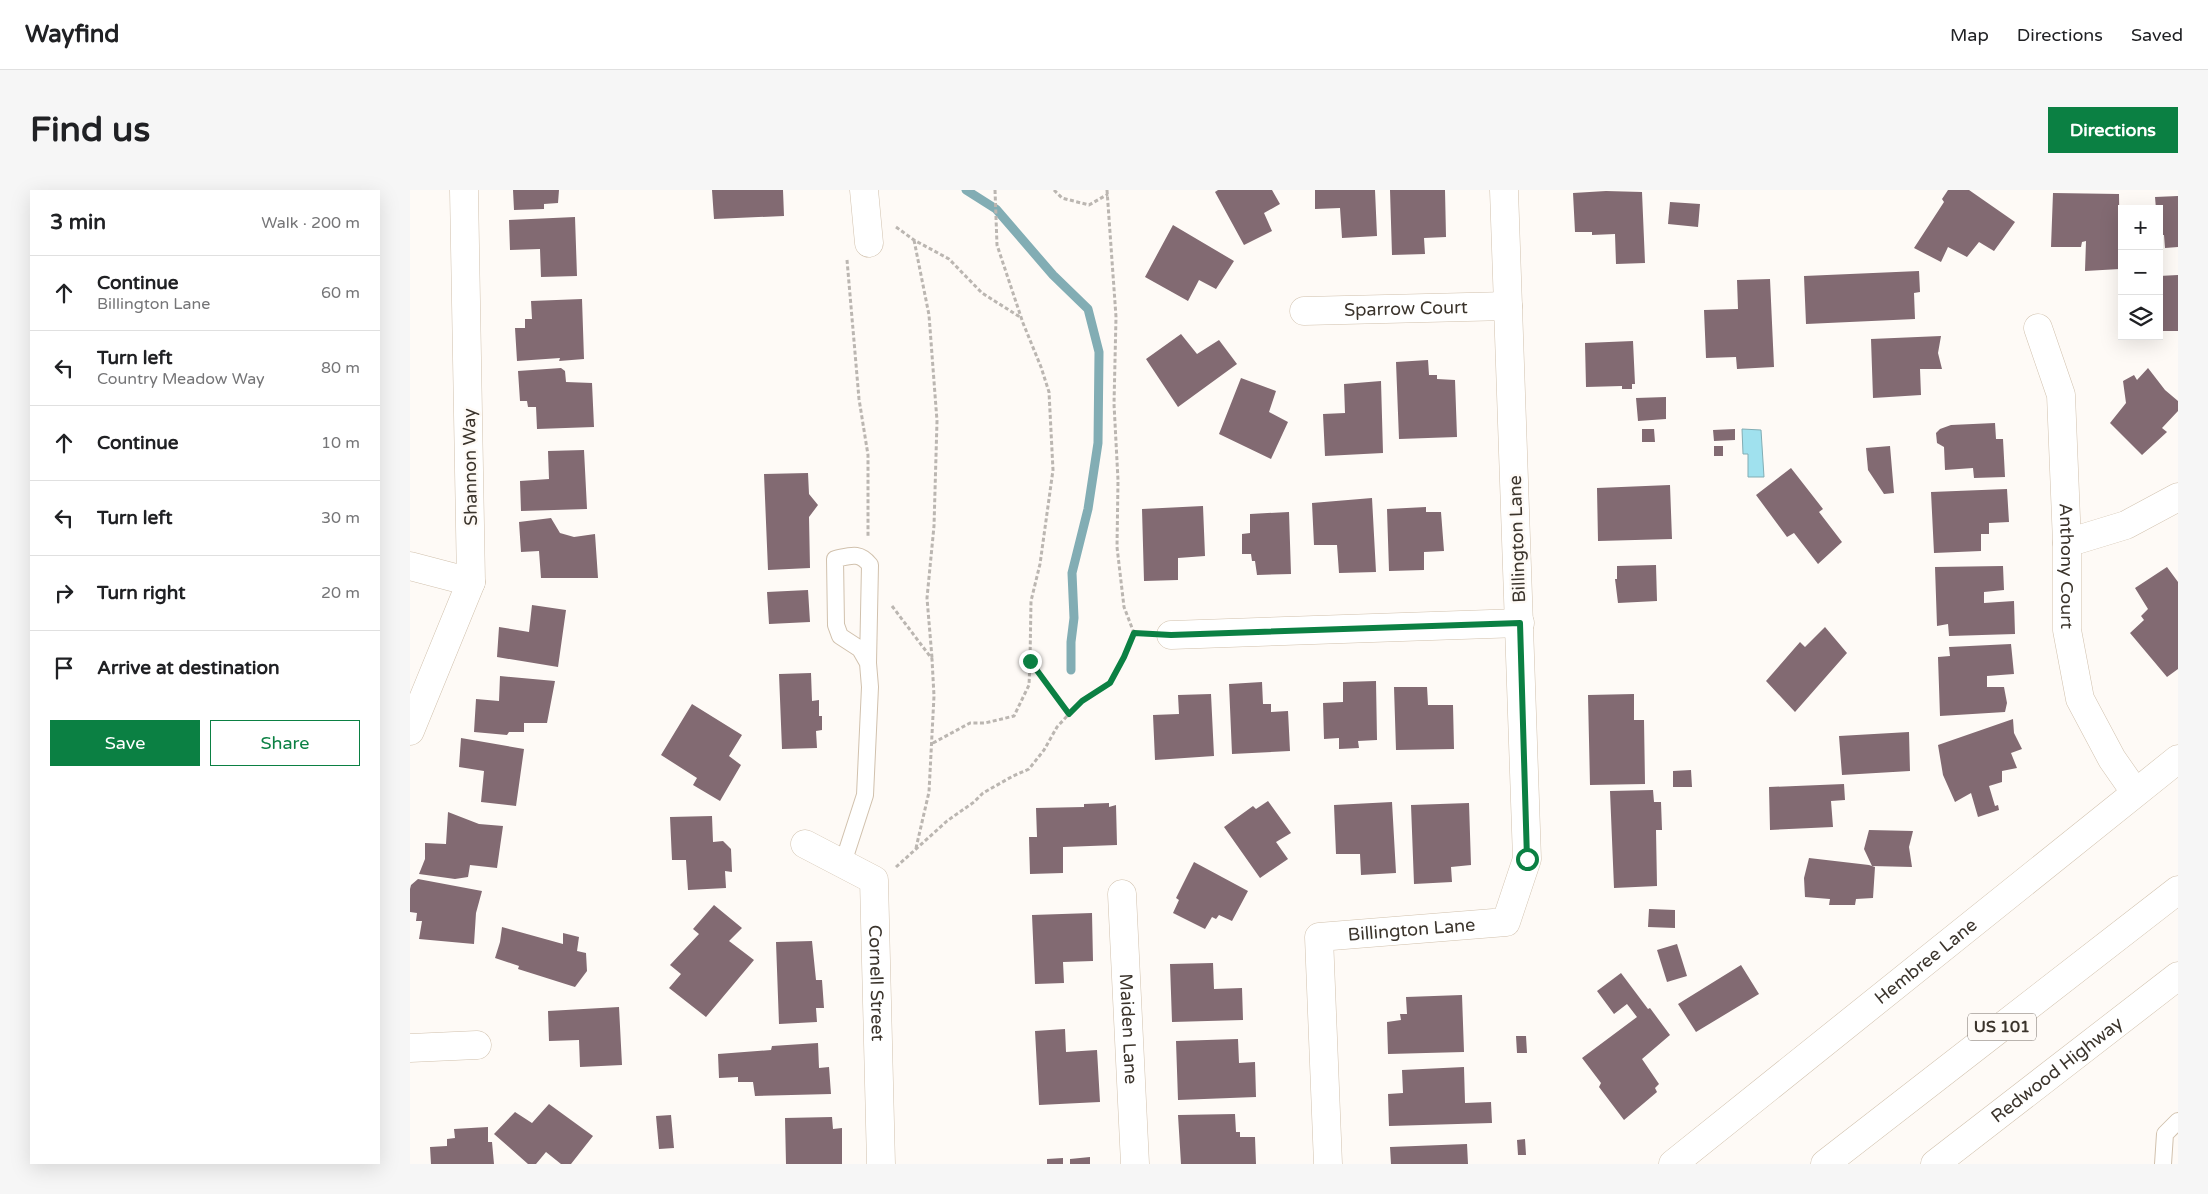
<!DOCTYPE html>
<meta charset="utf-8">
<style>
body{margin:0;font-family:"Varela Round",sans-serif;background:#f6f6f6;color:#202124}
.controls{position:absolute;right:15px;top:15px;display:grid;overflow:hidden;border-radius:0px;box-shadow:0 5px 20px #0002}
.controls button{width:45px;height:45px;display:grid;place-items:center;padding:0;border:0;border-bottom:1px solid #e0e0e0;background:#fff;color:#202124;font:25px sans-serif}
.stop{position:absolute;width:15px;height:15px;margin:-11px;border:4px solid #0b8043;border-radius:50%;background:#fff}
.stop.end{background:#0b8043;border-color:#fff;box-shadow:0 1px 5px #0008}
.list{margin:0;padding:0;list-style:none}
h2{display:flex;justify-content:space-between;align-items:center;height:65px;margin:0;padding:0 20px;font-size:21px}
h2 small{font-size:16px;font-weight:400;color:#757577}
.list li{display:grid;grid-template-columns:32px 1fr auto;gap:15px;align-items:center;box-sizing:border-box;height:75px;padding:0 20px;border-top:1px solid #e0e0e0}
.list b{display:block;font-size:19px;white-space:nowrap}
.list p{margin:0;font-size:16px;white-space:nowrap;color:#757577}
.list em{font-size:16px;font-style:normal;color:#757577}
.actions{display:flex;gap:10px;padding:15px 20px}
.actions a{flex:1;padding:11px 0;border:1px solid #0b8043;border-radius:0px;text-align:center;font-size:18px;color:#0b8043}
.actions .main{background:#0b8043;color:#fff}
.icon{flex:none;width:28px;height:28px;fill:none;stroke:currentColor;stroke-width:2;stroke-linecap:round;stroke-linejoin:round}
.map{position:relative;flex:none;width:1768px;height:974px;overflow:hidden;border-radius:0px}
header{display:flex;align-items:center;gap:30px;box-sizing:border-box;height:70px;padding:0 25px;background:#fff;border-bottom:1px solid #e0e0e0}
header strong{font-size:24px}
nav{display:flex;gap:28px;margin-inline-start:auto;font-size:18px}
.intro{display:flex;align-items:center;justify-content:space-between;box-sizing:border-box;height:120px;padding:0 30px}
h1{margin:0;font-size:35px}
.button{padding:12px 22px;border-radius:0px;background:#0b8043;color:#fff;font-size:18px;font-weight:700}
main{display:flex;gap:30px;padding:0 30px}
aside{flex:1;background:#fff;border-radius:0px;box-shadow:0 5px 20px #0002}
.map>svg:first-child{display:block}
.water{fill:#a0e1ee;stroke:#82adb4}
.lines{fill:none;stroke-linecap:round;stroke-linejoin:round}
.stream{stroke:#82adb4;stroke-width:9}
.building{fill:#826a72}
.lane-casing{stroke:#d1c1ad;stroke-width:18}
.street-casing{stroke:#d1c1ad;stroke-width:29}
.secondary-casing{stroke:#d1c1ad;stroke-width:29}
.highway-casing{stroke:#d1c1ad;stroke-width:29}
.path{stroke:#bbb6b1;stroke-width:3;stroke-dasharray:4 2.5;stroke-linecap:butt}
.lane{stroke:#fff;stroke-width:16}
.street{stroke:#fff;stroke-width:28}
.secondary{stroke:#fff;stroke-width:28}
.highway{stroke:#fff;stroke-width:28}
.route{stroke:#0b8043;stroke-width:6}
.labels{text-anchor:middle;dominant-baseline:central;stroke-width:5;stroke-linejoin:round;paint-order:stroke}
.shield{fill:#fefaf6;stroke:#766f69;stroke-width:1}
.shield-label{font-size:16px;font-weight:bold;fill:#3b342c}
.street-label{font-size:18px;fill:#3b342c;stroke:#fefaf6}
</style>
<header>
<strong>Wayfind</strong>
<nav><a>Map</a><a>Directions</a><a>Saved</a></nav>
</header>
<div class="intro"><h1>Find us</h1><a class="button">Directions</a></div>
<main>
<aside>
<h2>3 min<small>Walk · 200 m</small></h2>
<ul class="list">
<li><svg class="icon" aria-label="ahead" viewBox="0 0 24 24"><path d="M12 20V5M6 11l6-6 6 6"/></svg><div><b>Continue</b><p>Billington Lane</p></div><em>60 m</em></li>
<li><svg class="icon" aria-label="left" viewBox="0 0 24 24"><path d="M17 20v-9H6M10 6l-5 5 5 5"/></svg><div><b>Turn left</b><p>Country Meadow Way</p></div><em>80 m</em></li>
<li><svg class="icon" aria-label="ahead" viewBox="0 0 24 24"><path d="M12 20V5M6 11l6-6 6 6"/></svg><div><b>Continue</b></div><em>10 m</em></li>
<li><svg class="icon" aria-label="left" viewBox="0 0 24 24"><path d="M17 20v-9H6M10 6l-5 5 5 5"/></svg><div><b>Turn left</b></div><em>30 m</em></li>
<li><svg class="icon" aria-label="right" viewBox="0 0 24 24"><path d="M7 20v-9h11M14 6l5 5-5 5"/></svg><div><b>Turn right</b></div><em>20 m</em></li>
<li><svg class="icon" aria-label="arrive" viewBox="0 0 24 24"><path d="M6 21V4h12l-3 4 3 4H6"/></svg><div><b>Arrive at destination</b></div></li>
</ul>
<div class="actions"><a class="main">Save</a><a>Share</a></div>
</aside>
<div class="map">
<svg width="1768" height="974" viewBox="0 0 1768 974">
<rect width="100%" height="100%" fill="#fefaf6"/>
<path class="water" d="M1332,239l19,1 3,47h-16v-23h-5z"/>
<g class="lines">
<path class="stream" d="M556,0l30,19 57,66 35,34 11,43 -1,91 -10,66 -16,64 2,45 -3,24v28"/>
</g>
<path class="building" d="M103,0h46l-1,13 -14,1v5l-30,1z
M302,0h71l1,26 -70,3z
M808,0h54l8,14 -16,9 8,18 -28,14 -29,-53z
M905,0h60l2,46 -35,2 -2,-30 -25,1z
M980,0h55l1,47 -22,1 1,16 -33,1z
M1538,0h21l46,32 -21,29 -15,-9 -12,15 -19,-10 -7,15 -27,-14 30,-46 -2,-3z
M1196,1l36,1 3,71 -29,1 -1,-30 -23,1v-3h-17l-2,-39z
M1643,3l66,1 1,75 -35,2 1,-30 -4,1 -1,5h-30z
M1768,6v51l-13,1 -1,-13h-5v-26h-3l-1,-12z
M1260,12l30,2 -2,23 -30,-3z
M165,27l2,59 -36,1 -1,-28 -30,1 -1,-30z
M763,35l61,36 -18,28 -17,-9 -11,21 -43,-24z
M1509,81l1,21 -6,1 1,26 -109,5 -2,-48z
M1768,85v56h-19v-55z
M1360,89l4,88 -37,2 -1,-12 -30,1 -2,-48 34,-1 -1,-29z
M172,109l2,60 -25,2 1,-3 -43,3 -2,-33h10v-9h7l-1,-18z
M771,144l16,20 22,-14 18,24 -59,43 -32,-48z
M1531,146l-3,17 4,16h-22l1,26 -48,3 -2,-59z
M1223,151l2,43h-3v5h-10v-3l-36,1 -1,-44z
M1018,170l1,15h8v4l18,1 2,57 -58,2 -3,-77z
M151,178l4,3 1,11 26,1 2,44 -57,2 -1,-22h-8l-1,-6h-7l-2,-30z
M1738,178l17,22 13,11v10l-16,17 5,4 -25,23 -32,-32 16,-20 -3,-22 11,-6 3,5z
M831,188l35,13 -7,21 19,10 -17,37 -52,-25z
M971,191l2,72 -58,3 -2,-42 22,-1 -1,-29z
M1256,207v22l-28,2 -2,-23z
M1585,233l1,16h7l2,38 -31,1 -1,-10 -28,2 -1,-23 -7,-4 -1,-10 4,-4 11,-4z
M1232,239h12l1,13h-13z
M1325,239v11l-21,1 -1,-11z
M1304,256h9v10h-9z
M1480,256l4,47 -10,1 -16,-24 -2,-22z
M174,260l3,59 -66,2 -1,-30 29,-2 -1,-28z
M1381,278l32,41 -4,3 23,30 -24,22 -24,-31 -7,4 -31,-42z
M398,283l1,21 9,11 -9,12 1,51 -42,2 -4,-96z
M1260,295l2,54 -74,2 -1,-53z
M1597,299l2,33 -20,1v11h-8v17l-47,2 -3,-61z
M962,308l4,74 -37,1 -2,-28h-23l-2,-42z
M793,316l2,50 -27,2v22l-34,1 -2,-72z
M1016,317v5h15l3,39 -20,1v18l-35,1 -2,-62z
M879,322l2,62 -34,1 -2,-14h-3l-1,-7h-9v-20l8,-1v-19z
M141,328l9,15 14,4 21,-3 3,44h-57l-2,-27 -18,1 -2,-30z
M1246,375l1,36 -39,2 -3,-24h2v-13z
M1593,376l1,24 -20,2v11l30,-2 1,33 -66,2 -1,-12 -11,2 -2,-59z
M1757,377l11,15v87l-11,8 -37,-44 14,-13 -3,-4 7,-7 -13,-21z
M398,400l2,32 -41,2 -2,-32z
M122,415l34,5 -8,57 -61,-10 2,-30 30,5z
M1415,437l22,26 -52,59 -29,-31 34,-39 5,5z
M1601,454l3,30 -27,2v11h17l3,16 -2,9 -65,4 -2,-59 12,-1 -1,-9z
M401,483l1,28 7,-1v16h3v14l-6,1 1,17 -35,1 -3,-75z
M90,486l55,5 -8,42h-23v9h-15l-2,3 -33,-3 2,-33 23,2z
M966,491l1,59 -19,1 1,7 -20,1v-11l-15,1 -1,-36 20,-1v-20z
M852,492l1,22h8v8l17,-1 2,40 -58,3 -3,-70z
M984,497h33l1,18h25l1,44 -58,1z
M801,504l3,62 -59,4 -2,-45 26,-1 -1,-19z
M1224,504v26h10l1,64 -55,1 -2,-90z
M282,514l50,31 -13,21 12,9 -21,36 -27,-16 4,-7 -36,-23z
M1603,529l1,14 8,16 -11,4 6,15 -15,3v11l-13,4 6,20 3,-1 1,5 -21,7 -7,-24 -16,9 -12,-27 -5,-30z
M1499,542l1,39 -68,4 -3,-39z
M51,548l63,11 -8,57 -35,-4 3,-31 -25,-4z
M1281,580l1,17h-19v-16z
M1434,594l1,16 -14,1 2,26 -63,3 -1,-43z
M1243,600l1,12h7l1,28h-6l1,56 -43,2 -4,-97z
M858,611l23,32 -15,9 12,17 -28,19 -36,-51 29,-21 3,3z
M982,612l4,71 -35,2 -1,-21h-24l-2,-49z
M699,613v4l7,-2 1,40 -54,2v26l-33,1 -1,-37h8l-1,-29 48,-1v-3z
M1059,613l2,62 -20,2 1,15 -38,2 -3,-79z
M38,622l31,12 24,2 -6,42 -27,-3 -2,12 -13,2 -36,-5 6,-15v-16l21,1z
M302,626l1,26 10,-1 8,8 1,23 -7,-1 1,17 -38,2 -2,-30h-14l-2,-43z
M1459,640l44,1 -4,16 3,20 -40,-1 -8,-17z
M1399,668l60,7 6,2 -2,31 -17,1 -1,6h-26l1,-6 -25,-2 -1,-19z
M784,672l54,29 -16,30 -13,-6 -3,4 -4,-2 -7,12 -32,-16 6,-13 -3,-2z
M8,689l64,12 -6,22 -2,31 -55,-5 3,-18h-6l1,-8 -7,-1v-23l1,-4z
M304,715l28,23 -13,13 25,19 -48,57 -37,-29 12,-14 -11,-9 29,-31 -6,-5z
M1239,719l26,1v18l-27,-1z
M682,723l1,48 -30,1 1,21 -29,1 -3,-69z
M92,737l61,17v-11l16,4 -2,14 9,2 1,18 -12,16 -57,-18 1,-3 -24,-8 5,-16z
M402,751l4,39h6l2,28h-8l1,14 -38,2 -3,-82z
M1267,754l10,32 -20,6 -10,-32z
M803,773l1,26 28,-1 1,32 -71,2 -2,-58z
M1331,775l18,29 -63,38 -18,-28z
M1211,783l27,36 2,-1 20,27 -28,24 17,25 -4,4 2,4 -33,28 -25,-33 2,-4 -19,-25 55,-41 -10,-13 -13,10 -17,-23z
M1052,805l2,57 -76,2 -1,-32 14,-2 -1,-6h7l-1,-17z
M209,817l3,58 -42,2 -1,-27 -30,1 -1,-30z
M655,839l1,23 31,-2 3,52 -61,3 -4,-74z
M1106,846h10l1,17h-10z
M828,849l1,24 16,-1 1,35 -78,3 -2,-59z
M408,853l1,25 10,-1 2,27 -76,2 -2,-14h-15v-5l-19,1 -1,-24 53,-4 1,-4z
M1054,877l1,36 26,-1 1,21 -103,3 -1,-32 15,-1 -1,-23z
M139,914l44,32 -22,28h-10l-15,-12 -10,12h-8l-34,-30 21,-22 17,11z
M825,924l1,18h4v5h15l1,27h-75l-3,-49z
M261,925l3,33 -15,1 -3,-33z
M422,927l1,12 9,-1v36h-56l-1,-46z
M78,937v15h4l2,22h-63l-1,-17 17,-1v-7l8,-1 -1,-9z
M1115,949l1,16h-8l-1,-15z
M1057,954l1,20h-77l-1,-17z
M680,967v7h-20v-5z
M653,968v6h-16v-5z"/>
<g class="lines">
<defs>
<path id="lane" d="M433,673l22,-68 5,-108 -2,-24 -8,-14 -20,-13 -4,-11 -1,-66c15,-3 24,-8 35,6l-2,98
M1753,974l2,-30 13,-13"/>
<g id="street">
<path d="M454,0l5,53"/>
<path id="s1" d="M894,121l204,-5"/>
<path id="s2" d="M1628,138l23,67 6,148v87l13,69 32,60 23,33"/>
<path d="M1657,353l59,-18 52,-28"/>
<path d="M0,376l61,16"/>
<path d="M761,445l349,-12"/>
<path d="M0,541l61,-149 -7,-392"/>
<path id="s3" d="M395,654l69,36 7,284"/>
<path id="s4" d="M712,704l13,270"/>
<path d="M0,858l67,-3"/>
<path id="s5" d="M918,974l-9,-227 187,-15 21,-63 -23,-669"/>
</g>
<g id="secondary">
<path id="s6" d="M1263,974l505,-405"/>
</g>
<g id="highway">
<path d="M1415,974l353,-274"/>
<path id="s7" d="M1525,974l243,-188"/>
</g>
</defs>
<use href="#lane" class="lane-casing"/>
<use href="#street" class="street-casing"/>
<use href="#secondary" class="secondary-casing"/>
<use href="#highway" class="highway-casing"/>
<path class="path" d="M585,0l2,55 26,78 18,44 8,25 4,78 -13,94 -9,37 -1,60 39,53
M644,0l8,8 27,7 19,-11
M697,0l9,127 -2,87 4,76 -1,67 7,60 10,26 12,1
M486,37l18,13 35,19 33,34 38,24
M504,50l15,75 8,106 -3,105 -7,72 5,60
M437,70l12,139 9,56v82
M482,416l40,53 2,37 -5,96 -13,56
M523,553l37,-20h15l29,-7 15,-31 1,-23
M486,677l51,-46 27,-19 9,-9 30,-17 16,-7 15,-19 13,-23 24,-26 30,-18 13,-26 10,-24"/>
<use href="#lane" class="lane"/>
<use href="#street" class="street"/>
<use href="#secondary" class="secondary"/>
<use href="#highway" class="highway"/>
</g>
<g class="lines">
<path class="route" d="M620,471l39,53 13,-13 28,-18 14,-26 10,-24 37,2 349,-12 7,236"/>
</g>
<g class="labels">
<rect class="shield" x="1558" y="823.5" width="68" height="27" rx="4"/>
<g class="shield-label">
<text x="1592" y="837">US 101</text>
</g>
<g class="street-label">
<text stroke="none"><textPath href="#s1" startOffset="102">Sparrow Court</textPath></text>
<text transform="translate(60 277) rotate(-91)">Shannon Way</text>
<text transform="translate(1107 349) rotate(-92)">Billington Lane</text>
<text stroke="none"><textPath href="#s2" startOffset="242">Anthony Court</textPath></text>
<text stroke="none"><textPath href="#s5" startOffset="320">Billington Lane</textPath></text>
<text stroke="none"><textPath href="#s6" startOffset="324">Hembree Lane</textPath></text>
<text stroke="none"><textPath href="#s3" startOffset="181">Cornell Street</textPath></text>
<text stroke="none"><textPath href="#s4" startOffset="135">Maiden Lane</textPath></text>
<text stroke="none"><textPath href="#s7" startOffset="154">Redwood Highway</textPath></text>
</g>
</g>
</svg>
<div class="controls">
<button>+</button>
<button>−</button>
<button><svg class="icon" aria-label="layers" viewBox="0 0 24 24"><path d="M12 4l9 5-9 5-9-5zM3 14l9 5 9-5"/></svg></button>
</div>
<div class="stop" style="left:1117px;top:669px"></div>
<div class="stop end" style="left:620px;top:471px"></div>
</div>
</main>
